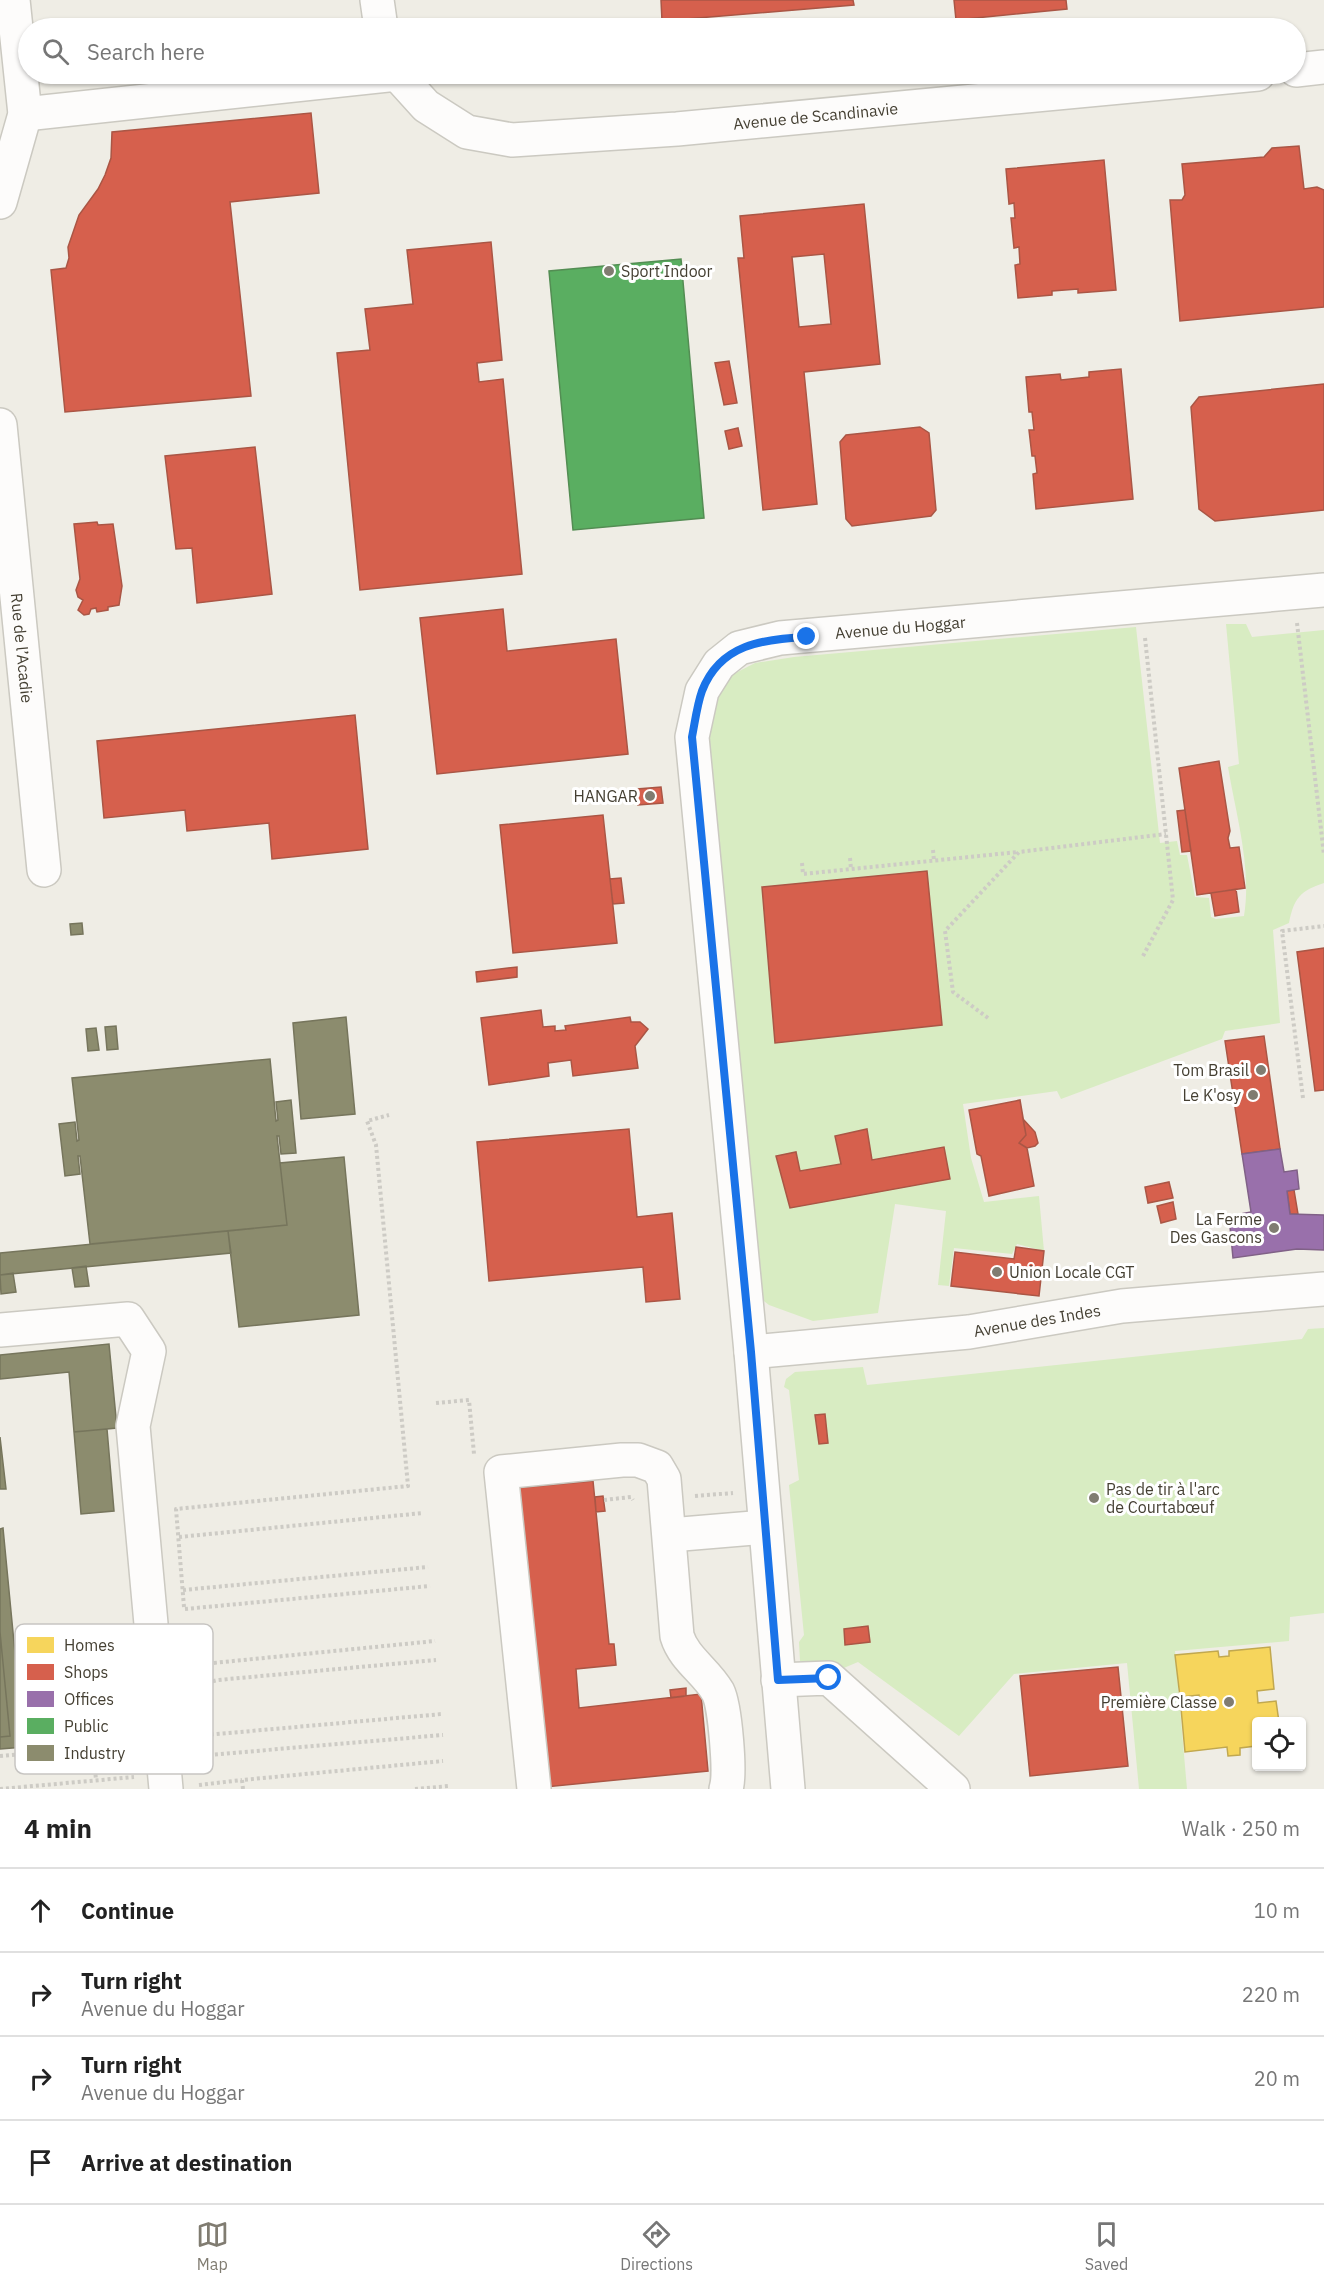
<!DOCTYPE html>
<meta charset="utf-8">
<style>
body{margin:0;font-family:"IBM Plex Sans",sans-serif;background:#f2f2f2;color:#222}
.controls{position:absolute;right:18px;bottom:18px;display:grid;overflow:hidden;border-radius:6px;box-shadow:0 2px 4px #0004}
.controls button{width:54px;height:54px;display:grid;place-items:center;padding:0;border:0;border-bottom:2px solid #e0e0e0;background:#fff;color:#222;font:30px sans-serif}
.stop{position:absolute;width:18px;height:18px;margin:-14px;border:4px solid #1a73e8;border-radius:50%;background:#fff}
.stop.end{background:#1a73e8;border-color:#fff;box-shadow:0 2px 6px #0008}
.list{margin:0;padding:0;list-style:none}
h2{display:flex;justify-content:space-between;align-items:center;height:78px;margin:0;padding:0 24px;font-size:26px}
h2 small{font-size:20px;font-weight:400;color:#767676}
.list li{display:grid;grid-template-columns:39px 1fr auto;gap:18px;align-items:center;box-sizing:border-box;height:84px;padding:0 24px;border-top:2px solid #e0e0e0}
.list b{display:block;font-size:22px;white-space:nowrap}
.list p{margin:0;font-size:20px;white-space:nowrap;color:#767676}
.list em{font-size:20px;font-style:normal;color:#767676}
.icon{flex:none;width:33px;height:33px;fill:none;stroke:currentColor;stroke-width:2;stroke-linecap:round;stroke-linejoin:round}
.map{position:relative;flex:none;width:1324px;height:1789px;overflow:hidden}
.search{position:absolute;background:#fff;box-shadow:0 2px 4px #0004;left:18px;right:18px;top:18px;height:66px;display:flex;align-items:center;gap:15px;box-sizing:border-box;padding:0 21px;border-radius:33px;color:#767676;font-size:22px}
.sheet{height:414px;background:#fff}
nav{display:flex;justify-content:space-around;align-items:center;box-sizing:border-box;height:84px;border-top:2px solid #e0e0e0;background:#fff;font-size:16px;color:#767676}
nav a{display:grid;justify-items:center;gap:3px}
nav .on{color:#807c71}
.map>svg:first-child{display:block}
.green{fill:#d8ecc2}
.homes{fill:#f6d55c;stroke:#c1a84f;stroke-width:1.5}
.shops{fill:#d6604d;stroke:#aa5645;stroke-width:1.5;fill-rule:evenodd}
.offices{fill:#9970ab;stroke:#806187;stroke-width:1.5}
.public{fill:#5aae61;stroke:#538d53;stroke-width:1.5}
.industry{fill:#8c8c6e;stroke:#76755c;stroke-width:1.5}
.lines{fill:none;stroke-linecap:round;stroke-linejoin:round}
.minor-casing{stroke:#cbc9c1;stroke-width:36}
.path{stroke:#cdcbc5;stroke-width:4;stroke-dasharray:3 3;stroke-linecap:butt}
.minor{stroke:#fdfcfb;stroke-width:33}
.route{stroke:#1a73e8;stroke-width:8}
.poi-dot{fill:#807c71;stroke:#fff;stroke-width:2}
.labels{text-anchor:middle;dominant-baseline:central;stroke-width:6;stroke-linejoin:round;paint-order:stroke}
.street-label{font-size:16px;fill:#443f32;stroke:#fff}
.poi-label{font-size:16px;fill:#443f32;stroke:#fff;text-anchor:end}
.key{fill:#fff;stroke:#c7c5c2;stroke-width:1.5}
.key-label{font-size:16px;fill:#443f32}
</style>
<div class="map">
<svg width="1324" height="1789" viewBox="0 0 1324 1789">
<rect width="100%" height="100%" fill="#efede5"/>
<path class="green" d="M1226,624h20l6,13 72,-7v253c-24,8 -30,15 -35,40l-16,7 7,93 -55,8 -3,8 -161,60 -4,-8 -94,13 8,54 13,44 55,-6 5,55 -27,-7 -5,10 -58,-6 -5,38 -11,-1 8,-74 -51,-7 -17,109 -65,8 -44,-16 -9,-7 -57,-549 15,-67 37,-19 39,-6 342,-30 24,216 17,-2 3,14h7l8,42 14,1 2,19 5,2 28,-3c8,-48 -8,-101 -16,-149l11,-3z
M1324,1328v285l-34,4 -1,24 -114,10 12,138h-48l-12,-126 -113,11 -55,62 -101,-74 -19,8 -39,-9 -1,-19 5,-7 -15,-150 10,-5 -10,-90 -5,-3 2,-8 9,-7 68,-5 4,18 435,-46 6,-10z"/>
<path class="homes" d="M1270,1647l4,42 -17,2 1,12 18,-2 3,21h-23v24l-16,2v7l-12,1 -1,-9 -42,5 -4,-44 19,-1 -1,-12 -19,2 -5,-42 43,-4 1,6 10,-1v-5z"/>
<path class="shops" d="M661,0h192l1,5 -192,16z
M954,0h112l1,9 -111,11z
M311,113l8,80 -89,9 21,194 -186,16 -14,-142 15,-2 3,-10 -1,-11 11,-32 19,-26 7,-14 6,-17 1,-26z
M1299,146l5,43 13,-2 7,3v117l-144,14 -10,-121h12l3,-5 -3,-31 82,-7 8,-9z
M1104,160l12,130 -38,3v-4l-26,2v4l-34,3 -3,-33 5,-1 -1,-17 -5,1 -3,-30h4l-1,-15 -5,1 -3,-35z
M864,204l16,160 -76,8 13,132 -54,6 -25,-252h6l-4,-42zM824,254l7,70 -32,3 -7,-70z
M491,242l11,118 -25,3 2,19 24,-3 19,195 -162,16 -23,-237 33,-3 -5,-41 48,-5 -6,-54z
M729,361l8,42 -13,2 -9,-42z
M1121,369l12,130 -97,10 -3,-35 4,-1 -2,-17h-3l-3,-26h5l-2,-18h-3l-3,-35 34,-3 1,6 28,-3v-5z
M1324,384v126l-109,11 -16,-12 -8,-102 8,-10z
M920,427l9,6 7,77 -5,6 -79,10 -6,-7 -6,-77 6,-7z
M738,428l4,18 -13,3 -4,-18z
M255,447l17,147 -75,9 -5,-55 -16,1 -11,-93z
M97,522l1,3 15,-1 9,62 -3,19 -11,2v3l-11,2 -1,-4 -5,1 -2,5 -5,1 -6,-5 5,-10 -5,-3 -2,-7 4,-11 -6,-55z
M503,609l4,42 109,-12 12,115 -191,20 -17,-156z
M355,715l13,134 -96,10 -3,-36 -82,8 -2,-21 -81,8 -7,-77z
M1219,761l11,70 -2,7 2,10 9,-1 6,41 -48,7 -18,-127z
M661,787l2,16 -25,2 -1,-16z
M1185,810l6,41 -9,1 -5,-41z
M603,815l14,128 -104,10 -13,-128z
M927,871l15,154 -167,18 -13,-156z
M621,878l3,25 -11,1 -3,-25z
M1236,889l3,23 -24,4 -4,-23z
M1324,948v142l-9,1 -18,-139z
M517,967v10l-40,5 -1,-10z
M541,1010l2,17 12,-1v5l11,-1 -1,-4 65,-9 1,5h9l8,7 -13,17 3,22 -65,8 -2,-16 -23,3 1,13 -60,9 -8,-67z
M1264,1036l16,113 -38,5 -17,-113z
M1020,1100l6,35 -7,8 8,5 7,38 -45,10 -8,-40 -4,-2 -8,-44z
M1023,1119l12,13 3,11 -3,3 -8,2 -8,-5 7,-8z
M629,1129l8,88 35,-4 8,86 -34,3 -3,-35 -154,14 -12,-139z
M867,1129l5,31 72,-13 6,32 -160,29 -14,-52 20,-4 4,19 41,-7 -6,-28z
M1169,1182l4,16 -25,5 -3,-16z
M1294,1190l4,24h-8l-3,-23z
M1173,1202l3,17 -15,4 -4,-17z
M1016,1247l28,4 -5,45 -88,-10 4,-34 59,7z
M825,1414l3,29 -9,1 -4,-29z
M593,1481l16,163h5l2,21 -40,4 3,39 122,-14 7,77 -163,16 -29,-299z
M603,1496l2,15 -9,1 -1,-15z
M868,1626l2,16 -25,3 -1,-16z
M1118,1667l10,99 -98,10 -10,-100z
M686,1688v8l-15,2 -1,-8z"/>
<path class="offices" d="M1280,1149l4,23 13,-2 2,19 -12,2 3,23 34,1v35l-27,-1 -64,9 -4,-42 22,-4 -9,-58z"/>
<path class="public" d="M681,259l23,259 -131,12 -24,-259z"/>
<path class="industry" d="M82,923l1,11 -12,1 -1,-11z
M346,1017l9,97 -54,5 -8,-96z
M116,1026l2,23 -11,1 -2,-23z
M96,1028l3,22 -11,1 -2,-22z
M270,1059l6,62 2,-1 -2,-18 15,-2 5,53 -15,1 -2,-18h-2l10,89 -197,19 -10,-88h-2l2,18 -15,2 -6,-52 16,-2 2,19 2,-1 -7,-62z
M344,1157l15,158 -120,12 -11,-96 59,-6 -7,-62z
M228,1231l3,22 -231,22v-22z
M86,1266l3,20 -14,1 -3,-19z
M13,1273l3,19 -15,2 -1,-19z
M109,1344l8,84 -43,4 -5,-60 -69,7v-24z
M107,1429l7,82 -33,3 -7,-82z
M0,1437l6,52h-6z
M3,1528l21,219 -24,2v-12l10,-1 -10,-104v-103z
M0,1632l10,104 -10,1z"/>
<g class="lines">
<defs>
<g id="minor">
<path d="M377,0l4,28"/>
<path d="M1296,70l28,-3"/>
<path id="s1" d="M397,74l29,32 41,26 45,8 165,-11 581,-55"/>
<path d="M25,114l372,-40"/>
<path d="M0,202l25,-88 -12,-114"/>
<path id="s2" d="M0,425l44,445"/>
<path d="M0,1330l128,-11 21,32 -16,75 33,363"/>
<path id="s3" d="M751,1352l218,-20 153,-26 202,-17"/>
<path d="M670,1535l95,-8"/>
<path d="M778,1680l51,-2 124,111"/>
<path d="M534,1789l-33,-317 121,-12h16l19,7 7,12 13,157c7,23 29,35 41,56 7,14 13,82 8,97"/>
<path id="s4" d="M788,1789l-37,-437 -59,-615 10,-46 17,-27 20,-16 41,-10 544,-48"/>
</g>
</defs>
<use href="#minor" class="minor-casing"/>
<path class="path" d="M1297,623l27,232
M933,850l1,11
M850,858l1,11
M802,863l1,11 215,-22
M1143,956l30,-56 -28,-262
M988,1018l-35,-26 -8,-61 74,-79 147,-18
M1303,1098l-21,-167 42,-5
M436,1403l33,-3 5,54
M695,1496l38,-3
M604,1500l27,-3 2,3
M179,1537l244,-24
M183,1590l245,-23
M184,1607l-8,-98 232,-23 -32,-341 -9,-24 22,-6
M185,1609l245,-23
M190,1663l13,1 232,-23
M191,1684v-2l14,1 13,-3 218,-20
M196,1738l-1,-2 247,-22
M0,1756l93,-8 3,32
M197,1756l246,-21
M199,1785l43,-5
M0,1789l134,-12
M243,1789l-1,-9 201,-19
M415,1789l34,-3"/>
<use href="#minor" class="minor"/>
</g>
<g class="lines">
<path class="route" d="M807,637c-44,2 -87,7 -105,54 -5,14 -7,31 -10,46l59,615 27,328 51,-2"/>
</g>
<g class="poi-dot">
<circle cx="609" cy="271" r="6"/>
<circle cx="650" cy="796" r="6"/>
<circle cx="1261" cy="1070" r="6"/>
<circle cx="1253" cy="1095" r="6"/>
<circle cx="1274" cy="1228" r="6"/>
<circle cx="997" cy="1272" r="6"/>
<circle cx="1094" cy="1498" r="6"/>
<circle cx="1229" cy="1702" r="6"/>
</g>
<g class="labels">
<g class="street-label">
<text stroke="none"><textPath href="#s1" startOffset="442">Avenue de Scandinavie</textPath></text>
<text stroke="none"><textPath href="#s4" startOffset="1324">Avenue du Hoggar</textPath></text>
<text stroke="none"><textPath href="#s2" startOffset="224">Rue de l’Acadie</textPath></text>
<text stroke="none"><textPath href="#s3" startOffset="288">Avenue des Indes</textPath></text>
</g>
<g class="poi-label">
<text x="621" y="271" text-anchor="start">Sport Indoor</text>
<text x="638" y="796">HANGAR</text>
<text x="1249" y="1070">Tom Brasil</text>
<text x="1241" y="1095">Le K'osy</text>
<text x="1262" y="1219">La Ferme<tspan x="1262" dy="18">Des Gascons</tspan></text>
<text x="1009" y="1272" text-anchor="start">Union Locale CGT</text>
<text x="1106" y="1489" text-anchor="start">Pas de tir à l'arc<tspan x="1106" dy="18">de Courtabœuf</tspan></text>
<text x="1217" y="1702">Première Classe</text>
</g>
</g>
<rect x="15" y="1624" width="198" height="150" rx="9" class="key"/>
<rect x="27" y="1637" width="27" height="16" fill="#f6d55c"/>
<rect x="27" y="1664" width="27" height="16" fill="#d6604d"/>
<rect x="27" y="1691" width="27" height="16" fill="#9970ab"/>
<rect x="27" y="1718" width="27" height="16" fill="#5aae61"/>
<rect x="27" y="1745" width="27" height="16" fill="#8c8c6e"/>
<g class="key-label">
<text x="64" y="1651">Homes</text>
<text x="64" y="1678">Shops</text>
<text x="64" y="1705">Offices</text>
<text x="64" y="1732">Public</text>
<text x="64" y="1759">Industry</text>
</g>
</svg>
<div class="controls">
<button><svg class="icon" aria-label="locate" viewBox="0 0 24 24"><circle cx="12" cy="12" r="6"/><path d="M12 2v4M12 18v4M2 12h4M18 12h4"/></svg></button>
</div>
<div class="stop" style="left:829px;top:1678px"></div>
<div class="stop end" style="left:807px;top:637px"></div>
<div class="search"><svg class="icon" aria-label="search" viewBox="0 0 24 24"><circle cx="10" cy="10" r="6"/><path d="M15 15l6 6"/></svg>Search here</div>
</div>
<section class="sheet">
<h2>4 min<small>Walk · 250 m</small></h2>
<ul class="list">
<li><svg class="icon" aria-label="ahead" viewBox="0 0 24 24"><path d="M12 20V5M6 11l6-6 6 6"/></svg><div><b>Continue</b></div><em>10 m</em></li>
<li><svg class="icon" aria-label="right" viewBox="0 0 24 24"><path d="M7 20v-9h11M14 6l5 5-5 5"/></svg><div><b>Turn right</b><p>Avenue du Hoggar</p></div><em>220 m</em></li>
<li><svg class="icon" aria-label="right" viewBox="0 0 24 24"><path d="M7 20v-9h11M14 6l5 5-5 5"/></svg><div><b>Turn right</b><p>Avenue du Hoggar</p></div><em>20 m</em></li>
<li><svg class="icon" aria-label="arrive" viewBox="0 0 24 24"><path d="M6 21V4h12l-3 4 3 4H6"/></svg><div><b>Arrive at destination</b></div></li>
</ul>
</section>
<nav>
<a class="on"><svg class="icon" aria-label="map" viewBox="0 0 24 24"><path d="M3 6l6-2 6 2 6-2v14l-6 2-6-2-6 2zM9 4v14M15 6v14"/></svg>Map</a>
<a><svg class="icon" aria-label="directions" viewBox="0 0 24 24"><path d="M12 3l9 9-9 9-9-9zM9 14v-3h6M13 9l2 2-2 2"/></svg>Directions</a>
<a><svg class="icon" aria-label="saved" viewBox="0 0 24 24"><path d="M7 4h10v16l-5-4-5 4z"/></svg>Saved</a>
</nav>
